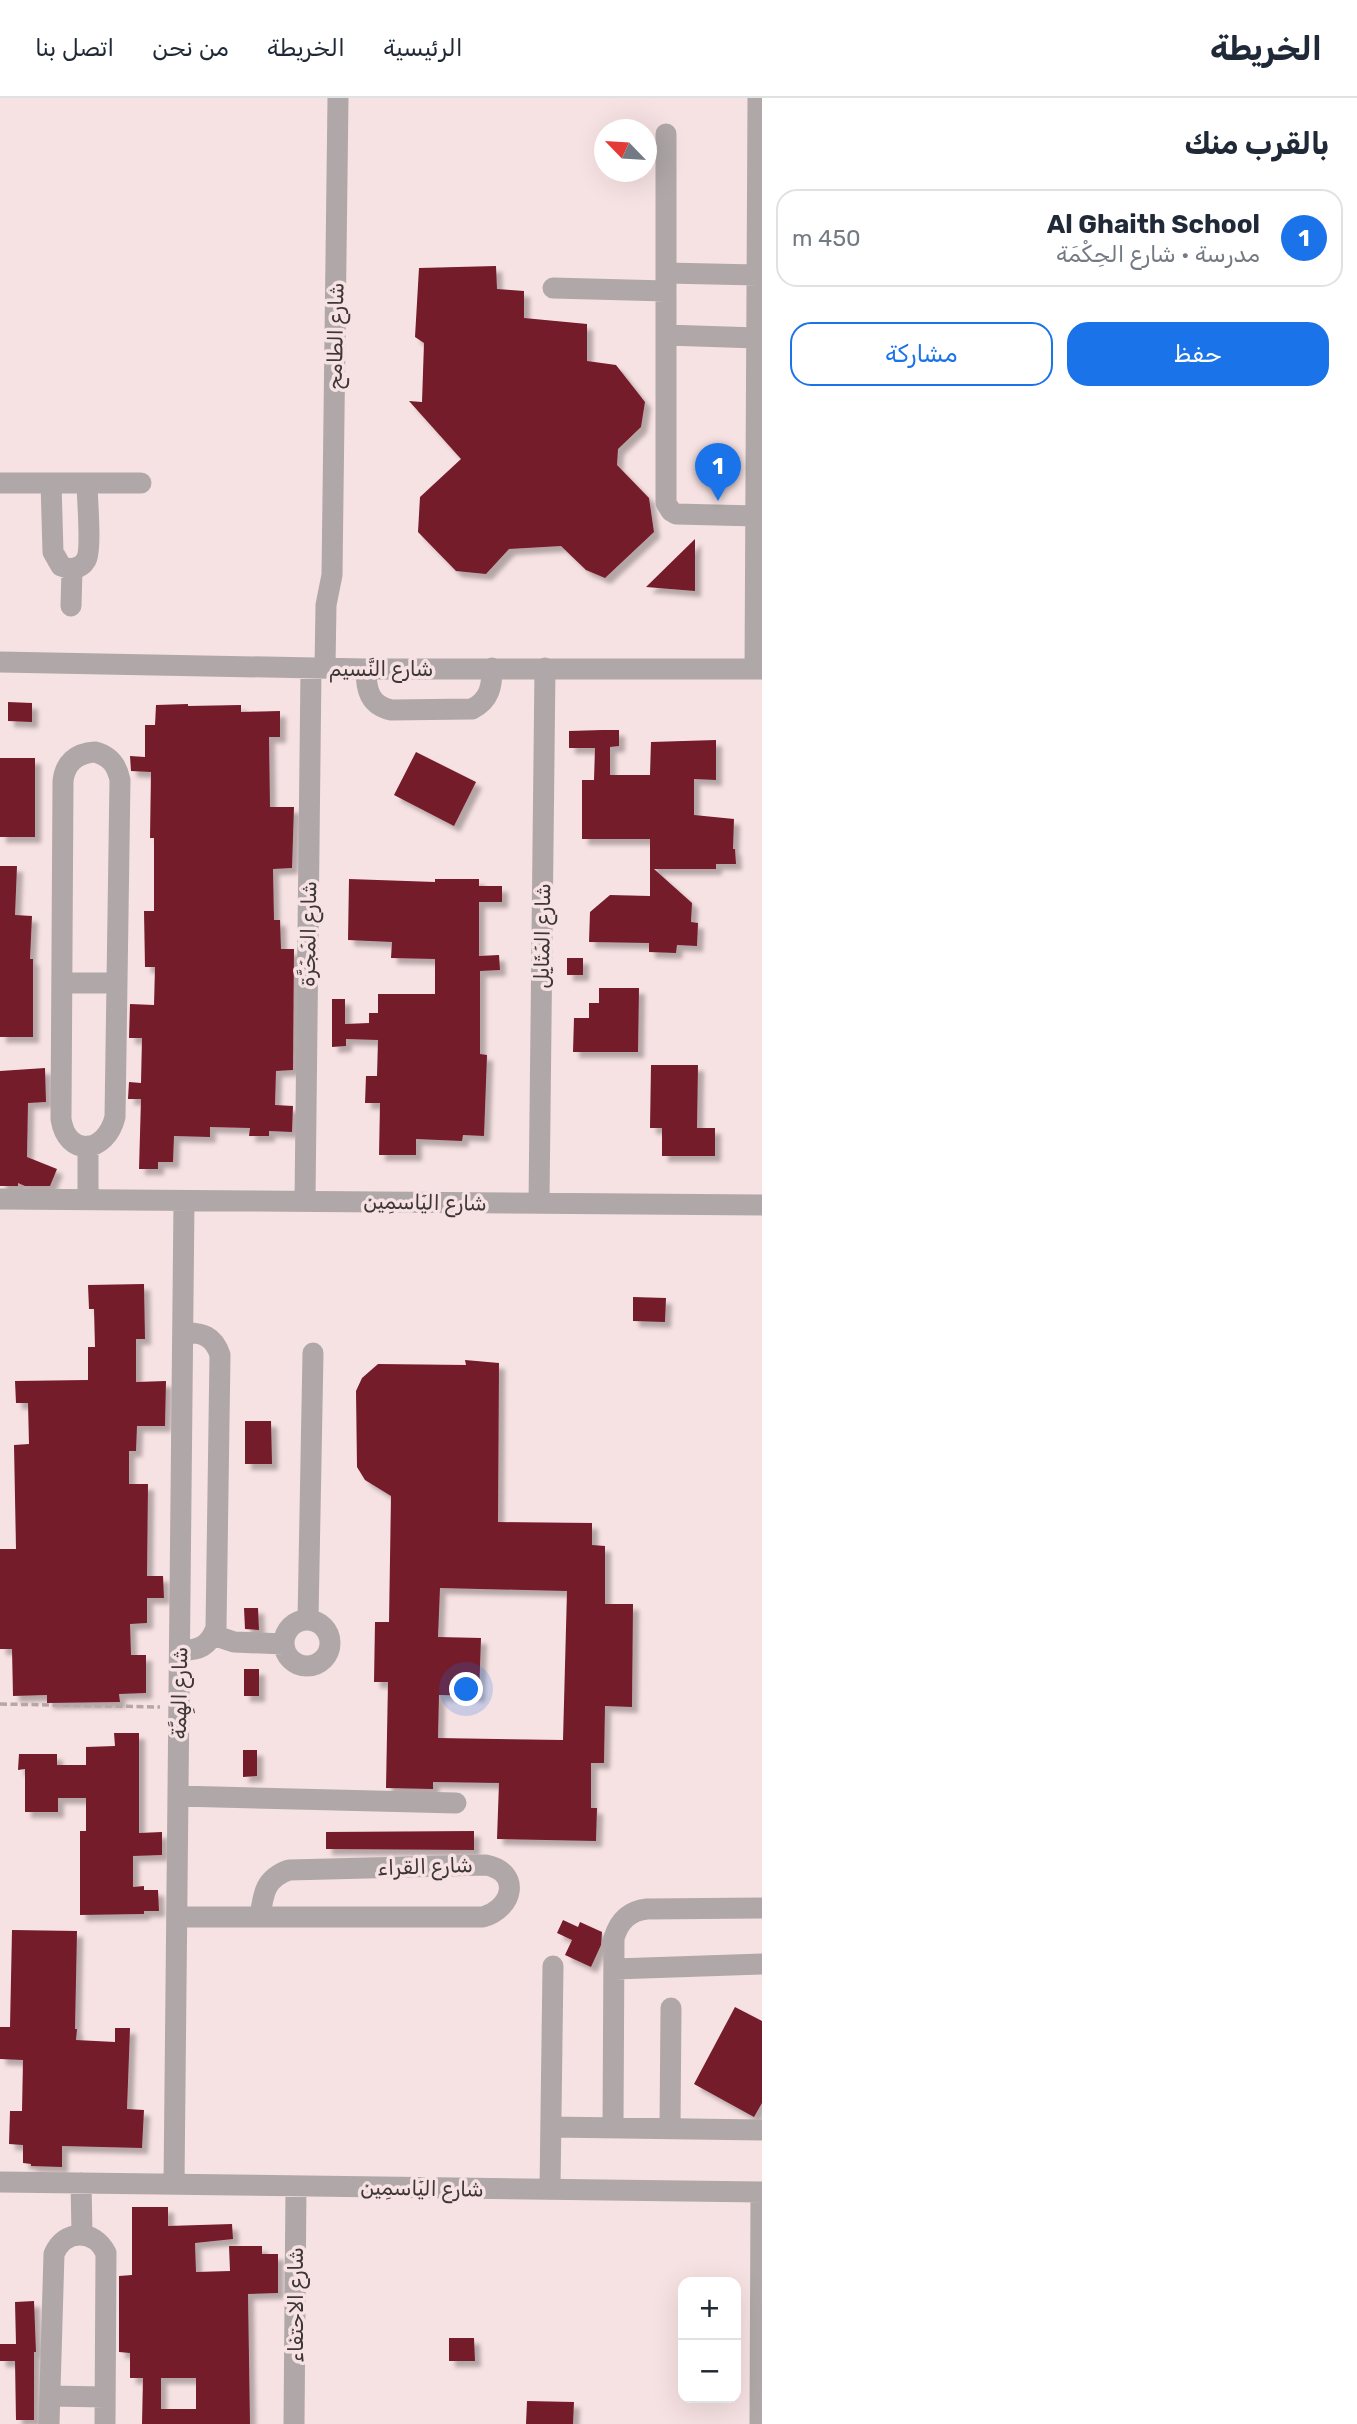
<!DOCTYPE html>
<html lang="ar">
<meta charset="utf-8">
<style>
body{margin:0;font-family:Rubik,"Noto Naskh Arabic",sans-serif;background:#f2f2f3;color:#1f2937;direction:rtl}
.controls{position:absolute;right:21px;bottom:21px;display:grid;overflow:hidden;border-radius:14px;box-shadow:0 7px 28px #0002}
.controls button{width:63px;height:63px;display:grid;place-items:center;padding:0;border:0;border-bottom:2px solid #e0e1e3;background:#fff;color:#1f2937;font:35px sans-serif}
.compass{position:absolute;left:594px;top:21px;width:63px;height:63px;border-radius:50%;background:#fff;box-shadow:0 7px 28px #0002;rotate:295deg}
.you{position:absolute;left:467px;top:1592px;width:24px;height:24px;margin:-18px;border:5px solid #fff;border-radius:50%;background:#1a73e8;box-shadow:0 0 0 10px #1a73e833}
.badge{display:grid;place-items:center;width:46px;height:46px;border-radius:50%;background:#1a73e8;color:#fff;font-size:23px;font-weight:700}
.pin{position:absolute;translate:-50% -58px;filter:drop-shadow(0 2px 4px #0008)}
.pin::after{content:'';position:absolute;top:37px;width:24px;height:21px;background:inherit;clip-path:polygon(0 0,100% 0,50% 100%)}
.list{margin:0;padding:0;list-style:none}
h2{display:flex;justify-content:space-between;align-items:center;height:91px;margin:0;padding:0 28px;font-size:30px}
h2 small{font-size:23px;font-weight:400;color:#747a83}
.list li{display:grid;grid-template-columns:46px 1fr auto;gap:21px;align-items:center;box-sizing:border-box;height:98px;margin:0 14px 14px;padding:0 14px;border:2px solid #e0e1e3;border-radius:21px}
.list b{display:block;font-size:26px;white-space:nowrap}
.list p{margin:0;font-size:23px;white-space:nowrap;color:#747a83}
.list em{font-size:23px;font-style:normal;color:#747a83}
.actions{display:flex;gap:14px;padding:21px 28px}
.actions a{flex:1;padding:16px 0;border:2px solid #1a73e8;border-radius:21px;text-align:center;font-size:24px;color:#1a73e8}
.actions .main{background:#1a73e8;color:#fff}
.map{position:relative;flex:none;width:762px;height:2326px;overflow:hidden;direction:ltr}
header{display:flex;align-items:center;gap:42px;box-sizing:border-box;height:98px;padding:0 35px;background:#fff;border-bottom:2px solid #e0e1e3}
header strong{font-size:33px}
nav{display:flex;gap:38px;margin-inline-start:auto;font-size:24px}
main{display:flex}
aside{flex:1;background:#fff}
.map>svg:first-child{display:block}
.building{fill:#751b2b;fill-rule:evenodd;filter:url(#shadow)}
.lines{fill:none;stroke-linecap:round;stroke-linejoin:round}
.path{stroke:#b6a6a6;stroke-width:3.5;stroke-dasharray:7 3.5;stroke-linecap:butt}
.minor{stroke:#b0a8a8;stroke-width:21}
.labels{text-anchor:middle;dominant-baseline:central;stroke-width:7;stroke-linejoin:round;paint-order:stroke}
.street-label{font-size:21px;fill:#3f3737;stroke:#f7e2e3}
</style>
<header>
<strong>الخريطة</strong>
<nav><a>الرئيسية</a><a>الخريطة</a><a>من نحن</a><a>اتصل بنا</a></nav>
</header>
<main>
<aside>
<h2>بالقرب منك<small></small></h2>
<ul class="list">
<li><span class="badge">1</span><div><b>Al Ghaith School</b><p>مدرسة · شارع الحِكْمَة</p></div><em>450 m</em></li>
</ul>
<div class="actions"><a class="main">حفظ</a><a>مشاركة</a></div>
</aside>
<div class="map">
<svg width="762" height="2326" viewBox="0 0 762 2326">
<defs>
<filter id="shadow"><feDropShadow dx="6" dy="6" stdDeviation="2" flood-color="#0004"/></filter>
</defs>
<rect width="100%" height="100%" fill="#f7e2e3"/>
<path class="building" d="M496,168l1,23 27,2v27l63,6v37l29,4 29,37 -4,25 -23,22 -1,16 32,33 5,34 -49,46 -19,-8 -25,-24 -52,3 -23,25 -30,-3 -38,-39 2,-35 41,-38 -52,-58 13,1 2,-59 -9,-6 4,-69z
M695,441v52l-49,-4z
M8,604l24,1v19l-24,-1z
M188,606v2l53,-1v7l39,-1v26h-11l1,70h24l-2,61 -19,1 1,51h6l1,29h13l-1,121 -17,1 -1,34 18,1 -1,26 -23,-1v5h-20l1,-8 -40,-1v10l-36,-1 -1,26h-15v7h-19l2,-70h-13l1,-17 12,1 1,-45h-13l1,-34 24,1 1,-38h-10l-1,-56h10v-73h-4l1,-66 -20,-1 -1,-15 15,1v-32h10l1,-20z
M602,632h17v16l-9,1v28h40l1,-33 65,-2v40l-22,-1v36l40,4 -1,30h2l1,15h-20v5h-62l38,34 -1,19 7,1 -1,23 -20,-1 -1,8 -27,-1v-9l-60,-1 1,-30 20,-17 40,1v-57h-68v-59h12l1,-32h-26v-17z
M416,654l60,30 -22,44 -60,-31z
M0,660h35v79h-35z
M0,768h17l-2,49 17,1 -2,43h3v78h-33z
M349,781l86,3v-3h44v7h23v16h-23v54l20,-1 1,15 -20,1v83l7,1 -3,81 -21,-1 -1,6 -46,-2v16h-37l1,-52h-15l1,-27h11l1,-36 -32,-1v7l-14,1v-48h13v25l24,-1v-10h9v-19h57v-35l-44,-1 1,-16 -44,-2z
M567,860h16v17h-16z
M599,890h40l-1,64h-65l1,-34h15v-15h10z
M651,967h47l-1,63h18v28h-53v-28h-12z
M45,970l1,34 -18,1 -1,54 30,12 -7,17h-25l-7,-3v3h-18v-115z
M144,1186l1,55h-9v43l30,-1 -1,45h-28l-1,25h-7v33h19l-1,92h16l1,22h-17v25l-17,1 1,31h15v38l-27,1 1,8 -73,1v-8l-34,1 -1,-47h-12v-100h16l-2,-104 15,-1 -1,-41h-12l-1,-22 73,-1v-33h7l-1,-38h-5l-1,-24z
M633,1199l33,1 -1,24 -32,-1z
M465,1262l34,3 -1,159 94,1v22l13,1v58h28l-1,103 -27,-1 -1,57h-13v45h6l-1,33 -99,-2 2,-56 -66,-1v7l-47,-1 2,-106h-14l1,-60h14l2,-126 -26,-16 -8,-13 -1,-76 6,-13 16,-14 88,1zM440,1490l127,3 -4,149 -125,-2 1,-43 40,1 2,-58 -43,-1z
M245,1323h26l1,43h-27z
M244,1510h14l1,22 -14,-1z
M244,1571h15v27h-15z
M114,1635h25v100l23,-1v23l-29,1v31l11,-1v4h14l1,21h-15v3l-64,1v-84h6v-33h-28v14h-33v-43l-7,1 1,-16h38v11h29v-18l29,-1z
M243,1652h14v26l-14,1z
M474,1733v19l-148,-1v-17z
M563,1822l15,7 2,-5 22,10 -1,13 -10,22 -26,-12 7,-15 -15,-7z
M12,1832l65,1 -2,98h2l-1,11 39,2v-14h15l-3,81 17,1 -2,38 -80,-2v21l-31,-1v-2l-8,-1v-18l-14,-1 1,-33h12l1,-51 -23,-1v-32h10z
M735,1909l27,14v82l-8,14 -60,-33z
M132,2109h36v19l64,-2 1,15 -38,4 1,29 34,-1 -1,-25h33v8h16v39l-30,1 2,130h-108l1,-46h-13v-25l-11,-1v-76l13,-1zM161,2280h35v31h-35z
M34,2203l2,51h-2v68h-18l-1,-59h-15v-17h16l-1,-42z
M449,2240h25l1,23h-26z
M527,2303l47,1 -1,22h-47z"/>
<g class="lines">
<path class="path" d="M0,1606l160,3"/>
<path class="minor" d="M666,36v369l5,8 5,3 80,2
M666,175l91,2
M553,190l113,3
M666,237l91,3
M0,385h141
M51,385l2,69 8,14c9,4 19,4 25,-6 6,-10 1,-63 1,-77
M71,508l1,-37
M0,564l366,7h396
M325,569l1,-62 6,-30 6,-477
M366,571c0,20 3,36 25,41l81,-1c18,-9 20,-23 20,-41
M755,571l3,-571
M95,654c15,4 22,13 25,28l-5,337c-9,37 -48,41 -54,2l2,-338c2,-18 13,-28 32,-29z
M62,885h55
M88,1048v54
M0,1101l762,6
M305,1103l6,-533
M539,1105l6,-535
M308,1522l5,-267
M284 1545a23 23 0 1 1 46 0a23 23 0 1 1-46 0Z
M213,1537l21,7 50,2
M180,1552c19,1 29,-4 36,-22l4,-273c-6,-19 -18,-23 -37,-22
M178,1698l278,7
M177,1819h306c31,-9 38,-45 3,-52l-197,5c-24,8 -26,24 -29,47
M615,1871l147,-5
M551,2029l211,3
M613,2030l1,-190c5,-17 15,-27 33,-29l115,-1
M670,2030l1,-120
M0,2084l762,10
M81,2085l1,51
M174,2086l10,-983
M550,2091l3,-223
M50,2298l55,1
M49,2326l5,-170c11,-25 40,-25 52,-1l-1,171
M294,2326l2,-238
M760,2326l1,-232"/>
</g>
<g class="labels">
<g class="street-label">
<text transform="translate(335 238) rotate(-89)">شارع الطامح</text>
<text x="381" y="570">شارع النَّسيم</text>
<text transform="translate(308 836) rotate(-89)">شارع المَجَرَّة</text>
<text transform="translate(542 838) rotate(-89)">شارع المَثَايِل</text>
<text transform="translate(425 1104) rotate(1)">شارع اليَاسمِين</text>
<text transform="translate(179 1595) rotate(-89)">شارع الهِمَّة</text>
<text transform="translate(425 1768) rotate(-2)">شارع القراء</text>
<text transform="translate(422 2090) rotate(1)">شارع اليَاسمِين</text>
<text transform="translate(295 2207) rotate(-90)">شارع الاحتفاء</text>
</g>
</g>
</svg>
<div class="controls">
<button>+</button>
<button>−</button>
</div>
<svg class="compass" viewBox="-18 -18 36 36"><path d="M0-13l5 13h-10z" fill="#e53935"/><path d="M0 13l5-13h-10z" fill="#747a83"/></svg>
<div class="you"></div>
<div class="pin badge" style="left:718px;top:403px">1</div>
</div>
</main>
